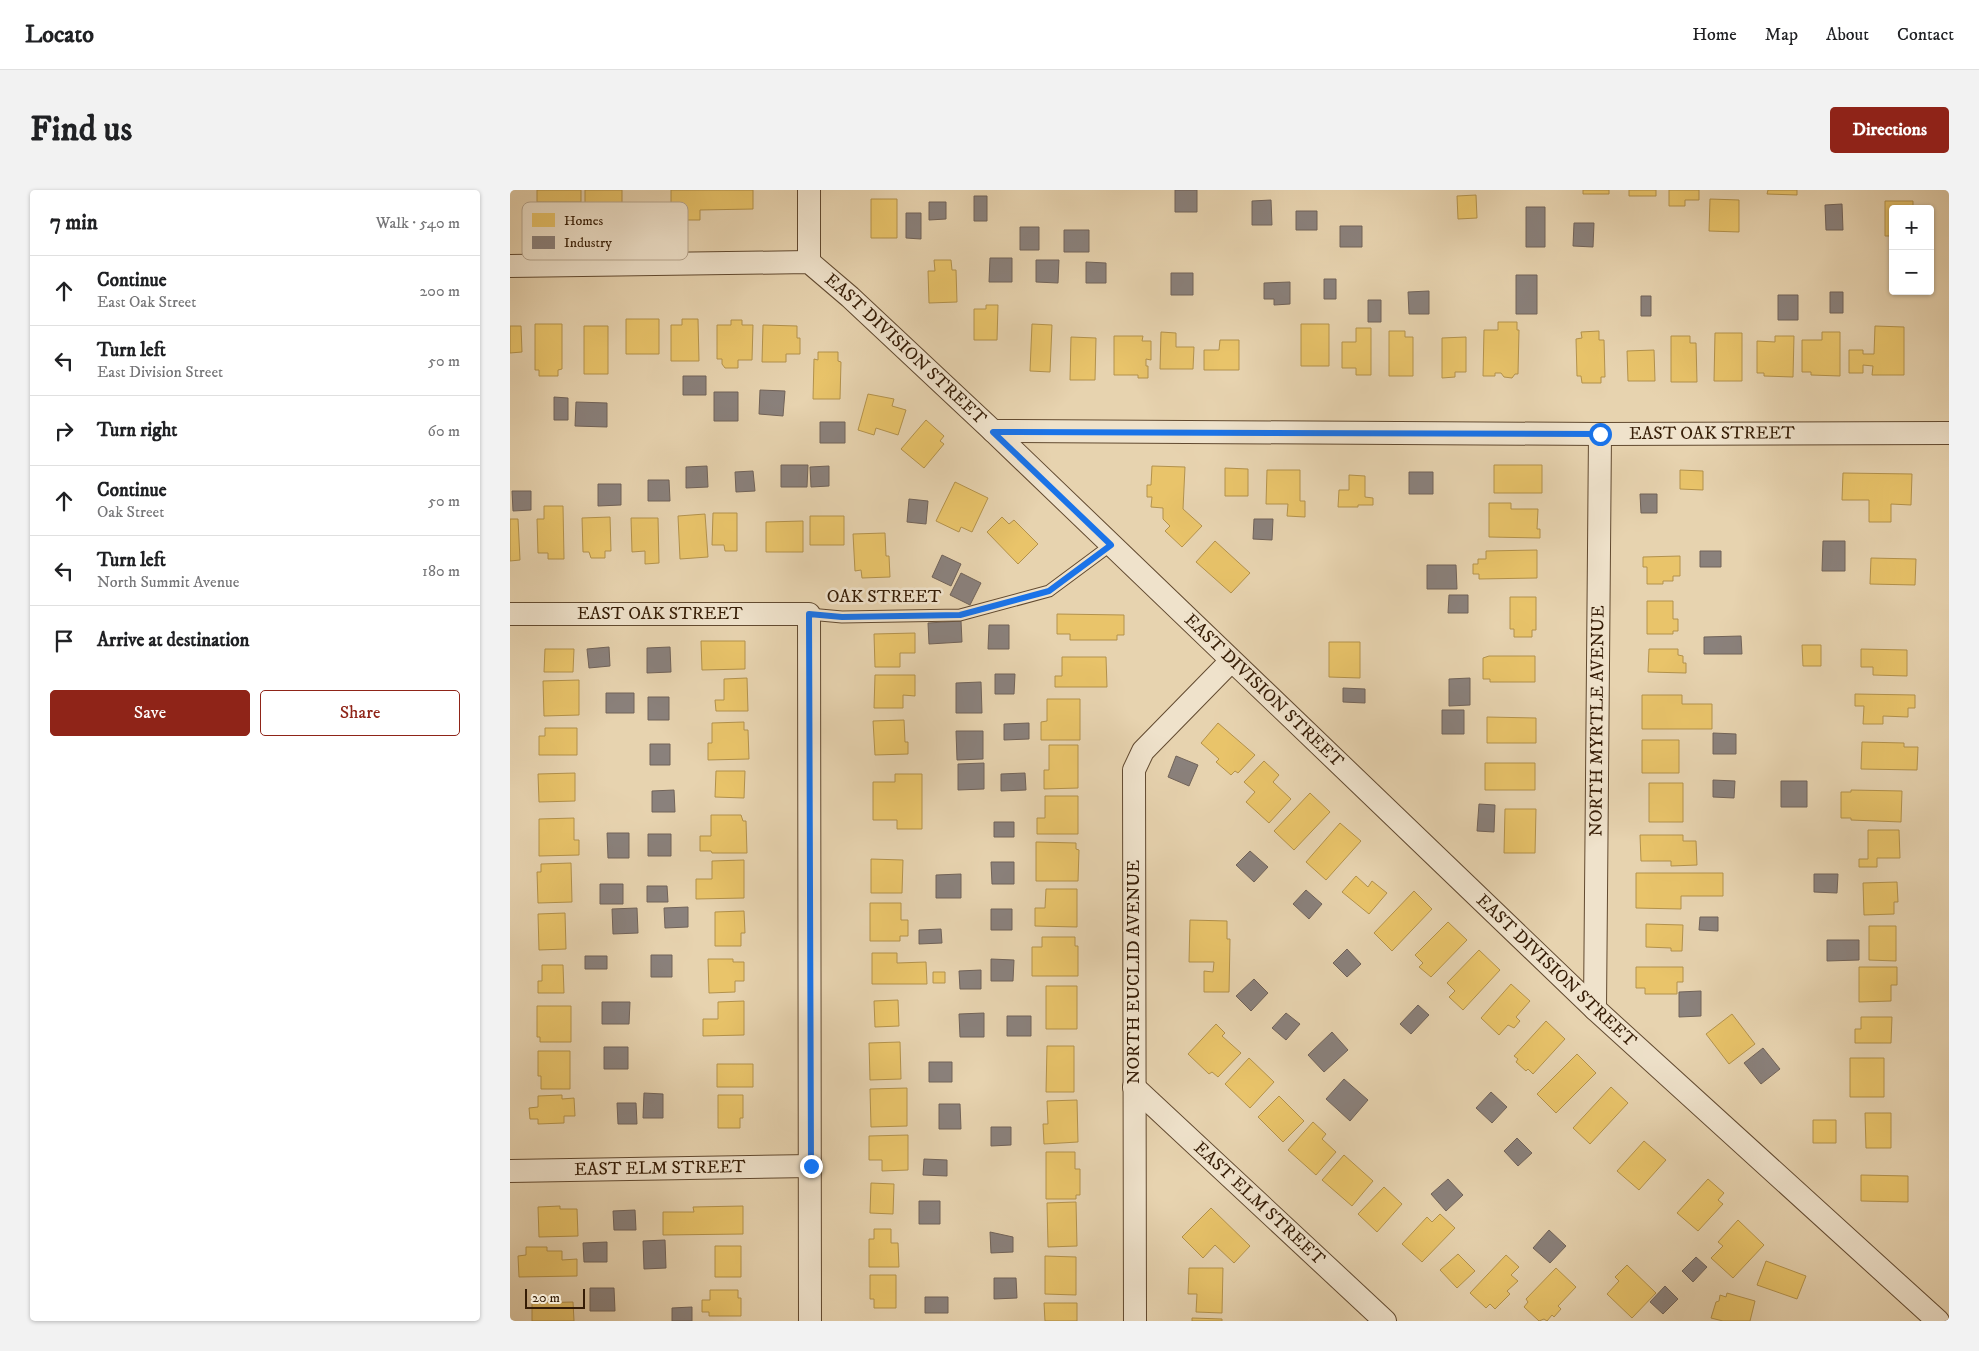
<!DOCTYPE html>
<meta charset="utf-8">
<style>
body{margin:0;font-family:"IM FELL DW Pica",serif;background:#f2f2f2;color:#202124}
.controls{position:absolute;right:15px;top:15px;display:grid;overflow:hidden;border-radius:5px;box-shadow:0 1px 4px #0004}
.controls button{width:45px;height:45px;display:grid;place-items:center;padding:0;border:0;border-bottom:1px solid #e0e0e0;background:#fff;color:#202124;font:25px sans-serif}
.scale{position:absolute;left:15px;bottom:12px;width:60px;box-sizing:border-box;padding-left:5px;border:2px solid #361d06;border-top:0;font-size:14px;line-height:18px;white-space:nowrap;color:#361d06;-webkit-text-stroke:4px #efe2cb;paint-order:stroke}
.stop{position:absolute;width:15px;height:15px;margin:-11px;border:4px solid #1a73e8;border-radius:50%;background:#fff}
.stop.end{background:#1a73e8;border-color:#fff;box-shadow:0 1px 5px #0008}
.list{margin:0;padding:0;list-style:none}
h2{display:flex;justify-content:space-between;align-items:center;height:65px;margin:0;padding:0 20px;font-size:21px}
h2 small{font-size:16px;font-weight:400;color:#757577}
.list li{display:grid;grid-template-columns:32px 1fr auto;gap:15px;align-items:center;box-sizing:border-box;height:70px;padding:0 20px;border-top:1px solid #e0e0e0}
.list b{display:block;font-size:19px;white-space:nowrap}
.list p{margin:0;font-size:16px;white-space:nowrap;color:#757577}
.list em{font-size:16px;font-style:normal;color:#757577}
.actions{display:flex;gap:10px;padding:15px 20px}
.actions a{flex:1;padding:11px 0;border:1px solid #8f2418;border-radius:5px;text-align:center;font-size:18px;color:#8f2418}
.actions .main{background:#8f2418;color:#fff}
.icon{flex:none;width:28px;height:28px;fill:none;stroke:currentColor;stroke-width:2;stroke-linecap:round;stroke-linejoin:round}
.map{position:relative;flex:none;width:1439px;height:1131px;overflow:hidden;border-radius:5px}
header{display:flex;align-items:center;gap:30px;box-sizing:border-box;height:70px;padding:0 25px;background:#fff;border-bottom:1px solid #e0e0e0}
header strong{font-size:24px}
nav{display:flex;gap:28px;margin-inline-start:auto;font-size:18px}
.intro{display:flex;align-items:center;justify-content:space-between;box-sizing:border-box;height:120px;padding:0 30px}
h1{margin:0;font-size:35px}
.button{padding:12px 22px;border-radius:5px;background:#8f2418;color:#fff;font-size:18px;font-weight:700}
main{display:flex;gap:30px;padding:0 30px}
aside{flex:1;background:#fff;border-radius:5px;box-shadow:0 1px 4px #0004}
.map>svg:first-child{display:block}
.homes{fill:#e9c46a;stroke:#b3924c}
.industry{fill:#8a817c;stroke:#716359}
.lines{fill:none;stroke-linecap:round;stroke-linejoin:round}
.service-casing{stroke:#624a30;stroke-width:13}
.minor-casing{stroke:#624a30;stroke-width:24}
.service{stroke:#efe2cb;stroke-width:11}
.minor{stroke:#efe2cb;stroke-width:22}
.route{stroke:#1a73e8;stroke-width:6}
.labels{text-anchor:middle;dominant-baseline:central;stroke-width:5;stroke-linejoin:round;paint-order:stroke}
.street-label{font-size:18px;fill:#361d06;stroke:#efe2cb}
.key{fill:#efe2cb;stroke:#b8a790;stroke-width:1}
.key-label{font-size:14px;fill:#361d06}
</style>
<header>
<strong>Locato</strong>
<nav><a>Home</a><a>Map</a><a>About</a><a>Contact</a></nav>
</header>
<div class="intro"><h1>Find us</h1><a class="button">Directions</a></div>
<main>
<aside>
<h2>7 min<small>Walk · 540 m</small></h2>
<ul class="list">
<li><svg class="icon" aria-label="ahead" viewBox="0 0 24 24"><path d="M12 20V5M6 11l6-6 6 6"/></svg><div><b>Continue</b><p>East Oak Street</p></div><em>200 m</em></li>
<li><svg class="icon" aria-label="left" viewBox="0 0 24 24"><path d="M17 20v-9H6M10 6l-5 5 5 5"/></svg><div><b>Turn left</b><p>East Division Street</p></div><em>50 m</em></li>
<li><svg class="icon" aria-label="right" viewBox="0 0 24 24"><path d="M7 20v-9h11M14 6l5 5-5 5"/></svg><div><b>Turn right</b></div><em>60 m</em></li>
<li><svg class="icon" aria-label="ahead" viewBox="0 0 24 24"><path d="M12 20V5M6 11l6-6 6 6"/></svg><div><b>Continue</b><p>Oak Street</p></div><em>50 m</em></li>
<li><svg class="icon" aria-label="left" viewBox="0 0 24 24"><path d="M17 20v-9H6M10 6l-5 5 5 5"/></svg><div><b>Turn left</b><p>North Summit Avenue</p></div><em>180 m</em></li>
<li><svg class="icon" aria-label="arrive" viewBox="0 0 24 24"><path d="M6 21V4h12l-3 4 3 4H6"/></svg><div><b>Arrive at destination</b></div></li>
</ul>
<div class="actions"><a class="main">Save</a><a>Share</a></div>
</aside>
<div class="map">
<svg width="1439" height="1131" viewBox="0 0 1439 1131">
<rect width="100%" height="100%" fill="#e7d3af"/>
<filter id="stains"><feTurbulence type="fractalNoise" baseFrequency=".004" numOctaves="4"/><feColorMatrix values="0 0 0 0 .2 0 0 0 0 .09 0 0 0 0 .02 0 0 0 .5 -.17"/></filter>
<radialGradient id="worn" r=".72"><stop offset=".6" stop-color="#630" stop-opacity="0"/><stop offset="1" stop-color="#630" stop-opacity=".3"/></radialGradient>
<path class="homes" d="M27,0h44v12h-44z
M75,0h37v23h-37z
M161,0h82v19l-53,1v10h-23v-9h-6z
M1073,0h26v4h-26z
M1119,0h27v6h-27z
M1159,0h30v10h-14v6h-16z
M1258,0h29v5l-30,-1z
M966,5l1,23 -19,1 -1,-23z
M361,9h26v39h-26z
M1200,9l29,1v32l-30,-1z
M1375,11h28v8h-20v27h-8z
M424,70h17l1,10h4l1,32 -28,1 -1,-32h7z
M476,115h12l-1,35h-23v-31h12z
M116,129h33v35h-33z
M172,129h16l1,42h-28v-36h11z
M221,130h11v5h11l-1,35h-14v8h-13l-3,-4v-5h-5v-34h14z
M988,132h19v8h2l-1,44h-3l-3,4 -8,-1 -3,-4h-6v3h-12l1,-46h14z
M25,134h27v45l-4,1v6h-19v-6h-4z
M522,134l20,1 -2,47 -20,-1z
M791,134h28v42h-28z
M253,135l34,1v12h3v16h-14v8h-24z
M0,136h11l1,26 -12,1z
M74,136h24v48h-24z
M1365,136l29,1v48h-32l1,-9 -10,-1v8h-14v-23h14v4h11z
M846,138h15v47h-15v-7h-14v-26h14z
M879,141h16v6h8v39h-24z
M1089,141v9h5l1,37h-4v6h-19l-1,-7h-4l-1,-37 6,-1 -1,-6z
M651,142l15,1v14h18l-1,22h-33z
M1312,142h18v44l-29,-1v-3h-9v-32h20z
M1205,143h27v48h-28z
M604,146h29l-1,5h9v19l-5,-1v7h2v12h-10v-3h-24z
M1161,146h19v7h6l1,39h-26z
M1265,146h19l-1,41 -29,-1v-3h-7v-32l18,1z
M561,147l25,1 -1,42h-25z
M956,147v35h-11v5l-13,1v-40z
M710,150h19v30h-35v-20h15z
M1144,160l1,31h-27l-1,-30z
M308,162h20v9l3,1 -1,37h-27l1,-40 4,1z
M358,204l26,5 -2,7 14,4 -8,25 -22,-7 -2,7 -16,-5z
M416,230l18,16 -4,5 4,3 -20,24 -23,-19z
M984,275h48v28h-48z
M642,276l33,1 -2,42 19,17 -20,21 -17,-16 5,-5 -7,-7v-11l-12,-1 1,-10h-5v-12h4z
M715,278l23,1v27h-23z
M757,280h33v31h5v16l-18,-1 1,-12h-22z
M1170,280l23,1v19l-23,-1z
M1333,283l69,1 -1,31 -20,-1v18h-22v-22h-27z
M839,285l16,1v21l8,1v7h-15v2h-20l1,-17h10z
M445,292l33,16 -16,34 -11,-5 -2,5 -23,-11z
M979,313h22v6h27l-1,20h3v9l-51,-1z
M34,316h19l1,53h-16v-6h-10l-1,-34h7z
M203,323h24v38h-12l-1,-6h-12z
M195,324l3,43 -28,2 -2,-43z
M300,326h34v29h-34z
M100,327l1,34h-6v7h-14l-2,-6h-6l-1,-34z
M492,327l7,7 5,-4 24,24 -20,20 -31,-32z
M121,328h27l1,45 -14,1v-13l-13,1z
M0,329h8l2,41 -10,1z
M293,331v31h-37v-30z
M375,343l1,23h3l1,21 -28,1 -1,-8 -6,1 -2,-37z
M705,351l35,32 -19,20 -35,-31z
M1027,360v28l-58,1v-5h-6v-10h5v-5h8v-8z
M1170,366v20h-7v5h-10v3h-16v-17h-4v-10z
M1361,368l45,1 -1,26 -45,-1z
M1000,407h26v33h-4v7h-18v-8h-4z
M1137,411h26v18h5v12h-5v3h-26z
M547,424l67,1v20h-7v5h-47v-6h-13z
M405,443v20h-15v14h-25l-1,-33z
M191,451h44v28l-43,1z
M819,452h31v36l-31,-1z
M1292,455h19v21h-18z
M35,459h29l-1,23h-29z
M1139,459h29v6l5,1v7h3v10l-38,-1z
M1351,459l46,1v26l-34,-1v-8h-12z
M979,466h46v26h-45v-3h-7v-21z
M552,467h44l1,30h-52v-11h7z
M365,485h40v21l-12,-1v13h-29z
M237,488l1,33h-32l-1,-11h9v-21z
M69,490v35l-35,1 -1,-35z
M1345,504l60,1v13h-7v9l-25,-1v8h-20l1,-18h-9z
M1132,505h40v9h30v25h-70z
M537,509h33v41h-39v-18l6,-1z
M977,527l49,1v25h-49z
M394,530l1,22h3v12l-33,1 -2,-34z
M234,532v8h4l1,29 -41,1v-17h4v-20z
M708,533l37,32 -17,18 -3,-2 -4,4 -15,-13 3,-3 -18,-16z
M35,538h32v27h-38v-19h6z
M1132,550h37v33h-37z
M1352,552l42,1v4h14l-1,23 -56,-1z
M539,555h29v43l-34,1v-19h5z
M754,571l15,14 -6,7 18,17 -22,24 -23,-21 9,-10 -11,-10z
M975,573h50v27h-50z
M206,581h29l-1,27 -29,-1z
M65,583v28l-36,1 -1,-28z
M385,584h27v55h-25v-9h-24v-38h22z
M1139,593h34v39h-34z
M1341,600l51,1 -1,31 -50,-2v-2h-10v-26h10z
M800,603l20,19 -36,38 -20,-19z
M535,606h33v38h-41v-16h8z
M995,619h31l-1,44h-31z
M201,625h30l2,6h3l1,32h-35l-1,-2h-11v-15h11z
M64,628v22h5v15l-40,1v-37z
M830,633l21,18 -35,39 -20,-18z
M1358,640h31l1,28h-23v9h-18v-8h9z
M1130,645h43v6h13l1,24 -26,1v-5h-30z
M526,652l40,1v6l3,1 -1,31h-42z
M361,669l32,1 -1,33h-31z
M234,670v38l-48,1v-20h16v-18z
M61,673l1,39 -34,1 -1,-31h4v-8z
M1126,683h87v23h-42v13l-45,-1z
M846,686l12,11 4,-6 15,12 -18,21 -27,-22z
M1387,692l1,20h-4v12l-30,1 -1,-32z
M536,699h31v38l-42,-1v-18h10z
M904,701l18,18 -40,42 -18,-18z
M360,713h31v17h7v16h-8v5h-30z
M234,721l1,22h-4v13h-26v-34z
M55,723l1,36 -27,1 -1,-36z
M680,730l37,1v18h3l-1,53h-25v-21l9,1 1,-10h-25z
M938,732l19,18 -36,37 -12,-10 4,-4 -8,-8z
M1136,734l37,1 -1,26h-11v-3l-25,-1z
M1359,736h27v35l-27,-1z
M532,747h33v9h3v30h-46v-29h10z
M969,760l21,20 -37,40 -14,-13 6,-6 -8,-8z
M362,763h25v10l29,-1 1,22h-55z
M198,769h25v3h11v19h-9v11l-26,1z
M32,775h21l1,28h-26v-12h4z
M1126,777h47v15h-6v12h-32v-6h-9z
M1349,777h38v18h-6v16l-32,1z
M423,782h12v11h-12z
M1001,794l19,17 -14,16 4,4 -6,7 -6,-3 -9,10 -18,-17z
M536,796h31v43h-31z
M388,810l1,26 -24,1 -1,-26z
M234,811v34l-41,1v-17h15v-17z
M27,816h34v36h-31v-5h-3z
M1222,824l23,30 -26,20 -23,-30z
M1351,827h31l-1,26h-36v-14h6z
M1036,831l19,18 -32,35 -5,-5 -2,2 -10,-9 2,-3 -4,-3z
M706,834l9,9 -3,3 19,17 -23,24 -6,-5 -3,2 -21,-20z
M390,852l1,37 -31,1 -1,-37z
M537,856h27v46h-28z
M28,861h32v38h-29v-13h-3z
M1067,864l19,19 -40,40 -19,-19z
M739,868l25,24 -24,26 -25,-24z
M1340,868h34v39h-34z
M207,874h36v23h-36z
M1101,897l17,16 -38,41 -17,-16z
M397,898v38l-36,1 -1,-38z
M52,905v4l12,-1 1,18h-11v7l-26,1v-5h-8l-1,-11 9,-1v-11z
M208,905h25v23h-3v10h-22z
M769,906l25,25 -21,21 -25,-25z
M567,910l1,42 -34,2 -1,-20h5l-1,-23z
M1355,923h26v35h-25z
M1303,930h23v23h-23z
M803,932l13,12 -4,5 14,13 -20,23 -28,-25z
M398,945v35l-26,1v-11h-13v-24z
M1134,951l22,19 -27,30 -22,-19z
M536,962h29v17h5v26h-4v4h-30z
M834,965l29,26 -21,25 -30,-26z
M1351,985l47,1v26l-47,-1z
M1198,989l16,14 -6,7 5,4 -25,27 -21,-18z
M361,993l23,1 -1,30 -23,-1z
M874,997l18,17 -25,28 -19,-18z
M566,1012l1,44 -29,1 -1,-44z
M50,1016v3h17l1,27 -39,1 -1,-30z
M233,1016v28l-80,1v-23h31l-1,-5z
M701,1018l39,38 -16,17 -19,-18 -12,13 -21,-21z
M930,1024l15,14 -33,34 -20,-18 25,-27 5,5z
M1228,1030l26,25 -31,33 -22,-20 12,-12 -5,-4z
M364,1039h17v14h7l1,24h-30v-28h5z
M205,1056h26v31h-26z
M16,1057h21v4h15v9l15,-1v17l-58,1 -1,-21 8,-1z
M948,1064l17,17 -18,17 -17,-18z
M996,1065l13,12 -8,8 7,6 -11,10 3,3 -15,15 -5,-5 -4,4 -16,-15z
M535,1066l31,1v38l-31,-1z
M1256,1071l40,15 -9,23 -40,-14z
M1117,1075l29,28 -24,25 -25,-24 12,-13 -4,-4z
M679,1078h34l-1,45 -26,-1 1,-18h-9z
M1046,1078l20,19 -18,19 3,3 -7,8 -2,-2 -5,6 -3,-2 -5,2 -15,-14 4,-5 -2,-3z
M360,1085h26v33h-22v-9h-4z
M200,1100h28v8h3v18h-32v-4h-7v-12h8z
M1217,1103l28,8 -5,20h-27l-12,-3 5,-16 3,-1 1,-6 6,2z
M63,1112l1,19h-42v-18z
M534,1113h33v18h-32z
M682,1128l30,1v2h-30z"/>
<path class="industry" d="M665,0h22v22h-22z
M464,6h13v25h-13z
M761,10l1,25h-20v-24z
M419,12h17v17l-17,1z
M1332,14l1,26h-17l-1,-25z
M1016,17h19v40h-19z
M786,21h21v19h-21z
M396,23h15v26l-15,-1z
M1064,33h20l-1,24 -20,-1z
M830,36h22v21h-22z
M510,37h19v23h-19z
M554,40h25v22h-25z
M480,68h22v24h-23z
M526,70h23l-1,23 -22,-1z
M576,72l20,1v20h-20z
M661,83h22v22h-22z
M1006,85h21v39h-21z
M814,89h12v20h-12z
M780,92v22l-16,1v-6h-10v-16z
M919,101v23h-20l-1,-22z
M1320,102h13v21h-13z
M1268,105h20v25h-20z
M1131,106h10v20h-10z
M858,110h13v22h-13z
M173,186h23v19h-23z
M250,200l25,1 -2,25 -24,-2z
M204,202h24v29h-24z
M44,207l14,1v22h-14z
M66,212l31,1v24l-32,-1z
M310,232h25v21h-25z
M271,275h27l-1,22h-26z
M197,276l1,21 -22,1v-21z
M319,276v20l-18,1 -1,-20z
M243,281l2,20 -19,1 -1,-20z
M899,282h24v22h-24z
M138,290h21l1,21h-22z
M88,294h23v21l-23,1z
M2,301h19v19l-18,1z
M1130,304h17v19h-16z
M399,309l19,2 -2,23 -19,-2z
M744,329h19l-1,21 -19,-1z
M1313,351h22v30h-23z
M1190,361h21v16h-21z
M432,365l19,9 -10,22 -19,-9z
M917,375h29l1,24h-30z
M451,383l20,10 -11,22 -20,-10z
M939,405h19v18h-20z
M451,431l1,21 -33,2 -1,-21z
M479,435h20v24h-21z
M1231,446l1,18h-38v-17z
M99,457l1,19 -21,2 -2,-19z
M160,457l1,25 -24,1v-25z
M485,484h20l-1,20h-19z
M960,488v27l-21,1v-27z
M471,492l1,31h-26v-30z
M833,498l22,1v14l-22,-1z
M96,503h28v20h-28z
M138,507h21v23h-21z
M932,520h22v24h-22z
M519,533v16l-25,1v-16z
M446,541h27v28l-26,1z
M1203,543l23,1v20h-23z
M140,554h20v21h-20z
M666,566l22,9 -9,21 -21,-9z
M474,573v26l-26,1v-26z
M515,583l1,17 -25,1v-17z
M1203,590l22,1 -1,17 -21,-1z
M1271,591h26v26h-26z
M164,600l1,22h-23v-21z
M969,614l16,1 -1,27 -17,-1z
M484,632h20v15h-20z
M97,643h22v25h-21z
M138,644h23v22h-23z
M740,661l18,16 -14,15 -18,-17z
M481,672h23v22h-22z
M451,684v24h-25v-23z
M1304,684h24l-1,19 -23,-1z
M90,694h23v20h-23z
M137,696h20l1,16h-21z
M796,700l16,14 -13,15 -16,-15z
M178,717v20l-23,1 -1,-20z
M127,718l1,25 -25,1 -1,-25z
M481,719h21v21h-21z
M1190,727h18v14l-19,-1z
M431,739l1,14 -23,1v-14z
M1317,750h32v20l-32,1z
M837,759l14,15 -14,13 -14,-14z
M141,765h21v22h-21z
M75,766h22v13h-22z
M481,769l23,1 -1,21h-22z
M471,780v19h-21l-1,-18z
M744,789l14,14 -17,18 -15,-15z
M1191,801v25l-22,1v-25z
M92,812h28l-1,22h-27z
M908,815l11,10 -18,19 -11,-10z
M474,823v24h-24l-1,-23z
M776,823l14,11 -14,16 -14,-12z
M497,826h24v20h-24z
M822,842l16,18 -24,22 -16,-17z
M94,857h24v22h-24z
M1253,858l17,21 -19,15 -17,-21z
M419,872h23v20h-23z
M834,889l24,21 -18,21 -24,-22z
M981,902l16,15 -15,16 -16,-15z
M134,903l19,1v24h-20z
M107,913h19l1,21h-19z
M429,914h21l1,25h-22z
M481,937h20v18l-20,1z
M1007,948l15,15 -14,13 -14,-15z
M414,969l23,1v16l-24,-1z
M938,989l15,16 -17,16 -15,-17z
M409,1011h21v23h-21z
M125,1020l1,20h-22l-1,-19z
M1039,1040l17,16 -16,17 -17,-15z
M480,1042l23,5v15l-22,1z
M155,1050l1,28 -22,1 -1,-28z
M97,1052v20h-23l-1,-19z
M1186,1067l11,10 -14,15 -11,-11z
M484,1088h22l1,20 -23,1z
M1155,1096l13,13 -15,15 -13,-12z
M80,1098h24l1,23h-25z
M415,1107h23v16h-23z
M182,1117v14h-20v-13z"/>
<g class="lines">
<defs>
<path id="service" d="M299,424l33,3 118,-2 89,-24 62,-46"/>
<g id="minor">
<path d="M299,72v-72"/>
<path id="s1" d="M0,76l299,-4 41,35 143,134 602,578 343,312"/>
<path id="s2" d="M483,241l607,3 349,-1"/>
<path id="s3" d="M0,424h299l1,707"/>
<path id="s4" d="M1085,819l5,-575"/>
<path id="s5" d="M624,897l251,234"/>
<path id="s6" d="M0,981l301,-5"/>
<path d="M625,1131l-1,-551 9,-19 88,-90"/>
</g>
</defs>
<use href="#service" class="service-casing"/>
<use href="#minor" class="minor-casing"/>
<use href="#service" class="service"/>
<use href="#minor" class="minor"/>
</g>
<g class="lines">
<path class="route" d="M301,976l-2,-552 33,3 118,-2 89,-24 62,-46 -118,-113 607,2"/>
</g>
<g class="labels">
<g class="street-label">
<text stroke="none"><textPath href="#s1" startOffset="429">EAST DIVISION STREET</textPath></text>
<text stroke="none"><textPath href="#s2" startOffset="719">EAST OAK STREET</textPath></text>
<text x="374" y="407">OAK STREET</text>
<text stroke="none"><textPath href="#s3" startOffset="150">EAST OAK STREET</textPath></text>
<text stroke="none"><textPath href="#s1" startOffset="924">EAST DIVISION STREET</textPath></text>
<text stroke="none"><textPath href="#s4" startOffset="288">NORTH MYRTLE AVENUE</textPath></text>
<text stroke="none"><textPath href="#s1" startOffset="1329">EAST DIVISION STREET</textPath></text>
<text transform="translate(624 782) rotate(-90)">NORTH EUCLID AVENUE</text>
<text stroke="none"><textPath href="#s6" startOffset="150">EAST ELM STREET</textPath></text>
<text stroke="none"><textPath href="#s5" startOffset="171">EAST ELM STREET</textPath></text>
</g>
</g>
<rect x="12" y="12" width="166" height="58" rx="8" class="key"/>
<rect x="22" y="23" width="23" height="14" fill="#e9c46a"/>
<rect x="22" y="46" width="23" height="13" fill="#8a817c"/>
<g class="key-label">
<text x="54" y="35">Homes</text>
<text x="54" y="57">Industry</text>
</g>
<rect width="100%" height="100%" filter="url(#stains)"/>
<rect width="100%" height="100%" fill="url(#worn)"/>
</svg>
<div class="controls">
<button>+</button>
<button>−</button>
</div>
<div class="scale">20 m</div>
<div class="stop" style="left:1090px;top:244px"></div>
<div class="stop end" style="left:301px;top:976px"></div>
</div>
</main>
